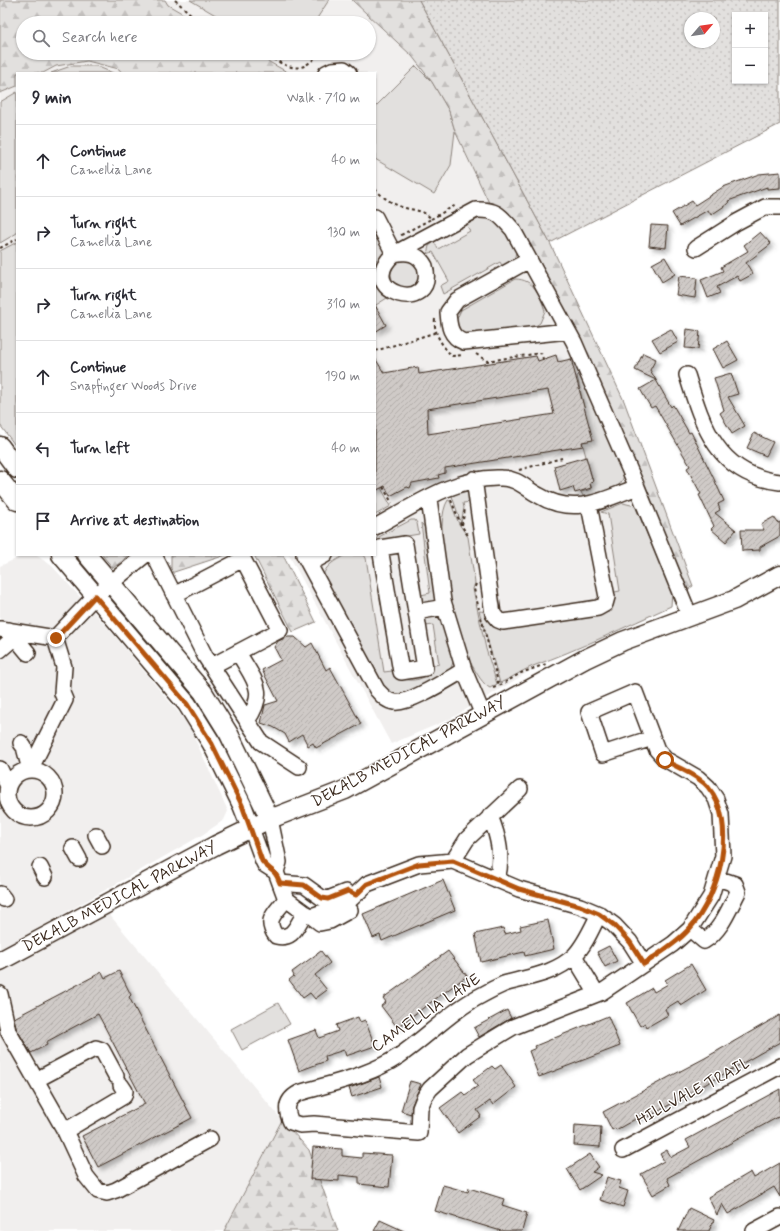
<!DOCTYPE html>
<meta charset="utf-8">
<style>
body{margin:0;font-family:Mynerve,sans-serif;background:#f7f7f7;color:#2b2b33}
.controls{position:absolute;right:12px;top:12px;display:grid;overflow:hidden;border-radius:0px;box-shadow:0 1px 3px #0004}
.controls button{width:36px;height:36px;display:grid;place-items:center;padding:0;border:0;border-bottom:1px solid #e1e1e2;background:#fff;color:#2b2b33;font:20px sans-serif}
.compass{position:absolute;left:684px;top:12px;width:36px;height:36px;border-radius:50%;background:#fff;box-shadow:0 1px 3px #0004;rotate:61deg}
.stop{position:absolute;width:12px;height:12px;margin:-9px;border:3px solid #b45309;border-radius:50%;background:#fff}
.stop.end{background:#b45309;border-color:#fff;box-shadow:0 1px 4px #0008}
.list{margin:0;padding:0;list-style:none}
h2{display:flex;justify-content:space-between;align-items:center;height:52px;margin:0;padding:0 16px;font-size:17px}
h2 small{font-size:13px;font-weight:400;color:#7c7c81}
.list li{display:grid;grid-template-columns:26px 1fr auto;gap:12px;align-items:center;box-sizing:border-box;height:72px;padding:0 16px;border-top:1px solid #e1e1e2}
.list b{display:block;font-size:15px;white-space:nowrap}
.list p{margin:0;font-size:13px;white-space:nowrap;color:#7c7c81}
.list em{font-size:13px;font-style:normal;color:#7c7c81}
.icon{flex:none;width:22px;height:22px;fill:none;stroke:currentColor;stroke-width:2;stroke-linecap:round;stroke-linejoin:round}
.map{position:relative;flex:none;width:780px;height:1231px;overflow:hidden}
.search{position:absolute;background:#fff;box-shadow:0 1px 3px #0004;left:16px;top:16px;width:360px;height:44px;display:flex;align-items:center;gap:10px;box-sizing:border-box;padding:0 14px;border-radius:22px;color:#7c7c81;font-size:15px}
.panel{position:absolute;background:#fff;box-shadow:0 1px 3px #0004;left:16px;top:72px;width:360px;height:484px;border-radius:0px}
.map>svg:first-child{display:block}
.built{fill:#f1efee;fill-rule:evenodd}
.grass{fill:#e2e0de;stroke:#8e857e}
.forest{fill:url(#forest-firs);stroke:#8e857e}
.park{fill:url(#park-dots);stroke:#8e857e;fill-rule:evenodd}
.building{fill:url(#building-hatch);stroke:#3b2a1e;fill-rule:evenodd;filter:url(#shadow)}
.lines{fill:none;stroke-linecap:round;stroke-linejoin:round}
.minor-casing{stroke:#3b2a1e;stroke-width:18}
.major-casing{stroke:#3b2a1e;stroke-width:21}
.path{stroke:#3b2a1e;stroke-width:2;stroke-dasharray:3 3;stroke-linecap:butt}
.minor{stroke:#fff;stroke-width:15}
.major{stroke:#fff;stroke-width:18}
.route{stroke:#b45309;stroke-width:5}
.labels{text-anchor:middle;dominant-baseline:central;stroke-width:3;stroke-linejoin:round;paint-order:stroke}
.street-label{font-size:16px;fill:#3b2a1e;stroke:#fff}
</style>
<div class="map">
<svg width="780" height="1231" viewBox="0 0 780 1231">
<defs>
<pattern id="forest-firs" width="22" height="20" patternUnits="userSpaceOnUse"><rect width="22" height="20" fill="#e2e0de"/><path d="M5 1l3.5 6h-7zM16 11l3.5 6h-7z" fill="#c3c0be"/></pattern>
<pattern id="park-dots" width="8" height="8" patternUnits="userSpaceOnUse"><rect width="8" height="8" fill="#e2e0de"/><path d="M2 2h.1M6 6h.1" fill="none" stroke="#c3c0be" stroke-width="1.8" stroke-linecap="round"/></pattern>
<pattern id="building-hatch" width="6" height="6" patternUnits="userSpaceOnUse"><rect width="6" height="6" fill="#cfcac7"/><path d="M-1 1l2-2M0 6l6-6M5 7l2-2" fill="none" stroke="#b3aeaa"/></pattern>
<filter id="shadow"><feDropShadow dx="3.5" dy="3.5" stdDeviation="2" flood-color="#0004"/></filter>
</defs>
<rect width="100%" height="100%" fill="#fff"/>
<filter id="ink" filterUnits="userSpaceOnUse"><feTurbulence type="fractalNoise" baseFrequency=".025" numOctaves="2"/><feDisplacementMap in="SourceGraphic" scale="8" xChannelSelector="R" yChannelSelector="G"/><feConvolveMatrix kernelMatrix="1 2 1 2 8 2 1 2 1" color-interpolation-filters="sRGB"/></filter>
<g filter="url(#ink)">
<path class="built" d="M0,0h419l131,243 74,158 69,185 -22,13 -23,19 -98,41 -100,60 -59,25 -102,-189h86v-482h-358v375l-17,-23zM23,23h346v30h-346z
M25,555h11l16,11 56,62 80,96 40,87 -4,9 -22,15 -202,115v-384z
M108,913l174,207 -58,111h-224v-259z"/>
<path class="grass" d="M190,0h139l-15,23h-85z
M71,66h25l17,7h-62z
M416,66l16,16 17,29 6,20 -4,34 -17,29 -59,-35v-52z
M17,92v141l-17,10v-141z
M483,217l18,7 13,23 2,5 -2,9 -10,8 -4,-7 -57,32 -3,-8 9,-5 -16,-29 -6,2 2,-8 5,-4 4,7 32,-18 -4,-7z
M375,233l11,20 -11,8z
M17,242v206l-17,-23v-174z
M391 274a14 14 0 1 1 28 0a14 14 0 1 1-28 0Z
M375,275l12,23 -11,7 -1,-2z
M515,279c19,0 25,16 30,32l-5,12 -6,4 -71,8 -7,-14 5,-11z
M581,374l43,100c-2,18 -25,21 -41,22l-2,-4 11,-3 -2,-6 3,-1 -11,-40 9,-2 -14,-64z
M381,488l10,18 -16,9v-24z
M463,491h6l2,11 -8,1 1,5 -3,15 -9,-27z
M448,500l2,1 9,23 9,13 7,46 -2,6 13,60 11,35 -7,4c-12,-5 -31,-48 -35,-61 -5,-29 -22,-104 -7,-127z
M623,503l12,3 37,86 -1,14c-46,21 -91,43 -138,60 -12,5 -21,12 -33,17l-21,-72 10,1 7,14 6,3 92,-14 18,-4 -3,-18 11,-2 -12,-77 -7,-2z
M411,520h4l2,3 2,11 -35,6 -9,8v-9z
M421,523l6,7 9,68c-3,5 -9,6 -14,4l-1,-7 9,-2z
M345,555h19l2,3 18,114 8,-1c11,10 21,12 34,5l5,-10 8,-2 -6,-39 -7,1 -1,-5 1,-3 9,-3 7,7 12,38 -4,10 -48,27 -8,1 -12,-13 -59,-108c2,-12 12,-16 22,-22z
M278,1003l12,21 -48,26 -11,-21z"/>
<path class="forest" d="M0,0h165l3,5 31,18h-176v30h230l36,20h-167l-3,-4 -32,-8 -31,5 -13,7h-26v13l-17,7z
M352,0h67l131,243 74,158 69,185 -6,4 -93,-220 -61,-115 -43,-50 -35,-74 -6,-20 -17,-29 -20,-26z
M102,555h28l-17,13z
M171,555h55l-55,18z
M254,555h29l33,67 -23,10z
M282,1120l27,30 29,81h-114z"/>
<path class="park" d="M419,0h361v124l-230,119zM735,15h30v66h-30zM690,18h24v24h-24z"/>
<path class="building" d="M780,172v16l-13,1v-2l-39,14 1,2 -18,12 -3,-5 -28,16 -8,-13 20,-12 3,4 28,-18 36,-13z
M651,225l17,1 -2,22 -17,-2z
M760,232l11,12 -25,19 7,11 -13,7 -3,-5 -20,11 3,6 -12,5 -7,-18 22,-9 -2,-4 27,-16 -4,-6z
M665,257l10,17 -13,8 -10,-18z
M679,276l18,2 -2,20 -19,-3z
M375,305l11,20 -11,7z
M671,329l7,13 -18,10 -8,-13z
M687,329l13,2 -2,18 -13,-1z
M727,341l11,19 -15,8 -10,-19z
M643,353l13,6 -6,11 6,10 -21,-10z
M556,355l2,7 13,-3 22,81 -11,2 1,4 -138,22v5l-7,2 1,3 -27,5 -2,5 -3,-1 -17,9 -5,-10 -10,5v-133l9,15 34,-6 1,7 117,-18 2,5zM548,390l6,24 -126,20 -1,-25z
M731,373l7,21 -10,3 17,29 -13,8 -12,-21 4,-3 -10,-32z
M656,380l15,27 2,-2 16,28 2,-1 23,47 10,22 -6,3 2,6 -5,3 21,17 -10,12 -15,-13 3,-3 -15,-31 2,-1 -14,-26 3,-2 -35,-60 -4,2 -11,-19z
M754,433l19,9 -7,14 -19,-8z
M586,457l7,25 -3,1 1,5 -16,5 -2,-6 -13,4 -6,-25z
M774,517l4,6 2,-1v14l-20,11v3l-18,1 -1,-21h23l-3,-6z
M288,637h7l11,10 6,-4 14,27 4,-3 31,57 -45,24 -3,-5 -5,3 -6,-12 -13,8 -4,-8 -12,-7 -12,-4 4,-18 13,-4 -16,-31 19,-10 -7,-13 4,-6z
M443,880l12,30 -73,31 -2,-6 -7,3 -10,-24z
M548,920l6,29 -29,7 -1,-4 -43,10 -6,-28 28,-6 2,6 16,-4 -1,-4z
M609,946l8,15 -12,6 -8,-15z
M321,951l9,12 -15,12 12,15 -12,9 -5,-6 -7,5 -14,-18 5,-4 -2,-4z
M448,951l19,25 -70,51 -16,-21 5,-4 -3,-4z
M691,964l15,26 -25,16 -3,-5 -13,8 3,6 -21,12 -2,-4 -5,3 -13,-23 25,-15 2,4 14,-8 -3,-4z
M119,971l12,24 -2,2 63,121 -94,49 -16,-31 63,-32 -47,-90 -52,28 1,3 -16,8 -15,-25 -2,-10 88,-46 3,6z
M507,1010l4,8 -32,19 -5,-9z
M780,1015v27l-132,75 -2,-4 -30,17 -1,-2 -3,2 -9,-18 102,-54z
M608,1016l12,30 -81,31 -10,-26 7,-3 -1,-2z
M358,1017l2,5 5,-2 10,26 -29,10 -2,-6 -19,6 1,5 -27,10 -11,-31 28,-10 3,8 19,-7 -2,-6z
M501,1065l15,22 -23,18 -3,-4 -13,9 4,6 -23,17 -18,-25 22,-16 3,3 13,-9 -5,-6 19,-14 3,3z
M379,1077l3,10 -30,10 -3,-9z
M410,1081l11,3 -9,21 -1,9 -10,-3z
M780,1089v27l-113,62 3,7 -17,10 -12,-21 23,-13 -4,-7 7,-4 4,7 19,-10 -4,-7z
M575,1125l26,2 -1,20 -26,-2z
M313,1147l29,2v7l20,2v-5l30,2 -3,32 -30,-3v-7l-20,-2v6l-29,-2z
M590,1154l9,13 -7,5 10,3 -22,15 -13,-21z
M780,1163v34l-6,-10 -46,27 -6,-10 -5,11 -9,-18 43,-25 3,6z
M607,1177l14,4 -2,7 9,3 -5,16 -23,-7z
M443,1185l25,7 1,-4 35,11 -2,6 25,8 -5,18h-21l-66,-20z
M689,1208l25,12 -5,11h-31z
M380,1220l24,11h-30z"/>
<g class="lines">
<defs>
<path id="minor" d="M326,73l6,-3 12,-1 5,4
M375,217l19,37
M696,248l41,-26 28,-15h15
M394,254c14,-3 24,-1 31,12 13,51 -74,27 -31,-12l82,-44c20,-1 24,5 37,20l61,112 63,145 53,130
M529,260l-72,40 -9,12c1,14 2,25 16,30l104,-11
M687,375c16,52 31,100 93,107
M474,479l19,135 5,6 5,2 95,-14 7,-4 2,-7 -18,-92
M429,499l14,102 21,69 19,45
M375,527c39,-21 80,-51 126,-49 16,0 24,10 37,17 36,22 65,5 99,-8
M405,544l20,124 -24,4 -21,-124z
M154,555l51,101 56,86 38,25
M304,555l73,135c5,5 9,11 17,12 14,3 56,-24 70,-32
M309,564l16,-9
M174,595l69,-36 37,71 -68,36
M416,612l29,-5
M0,629l55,9
M9,630l19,23
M0,650l15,-13
M238,652c16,29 30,38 9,69
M21,743l3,4 6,23
M0,769l8,17
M30,770l35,-70 -3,-7 2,-26 -9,-29 40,-42 50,-41
M7 794a24 24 0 1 1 48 0a24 24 0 1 1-48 0Z
M490,816c9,22 13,41 7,64
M270,819l9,43 -3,10 4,11 6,16 19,14 6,3 18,-6 21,-10 17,-16 52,-20 34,-3 66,28 61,17 19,8 15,11 16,17 14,22
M251,828l12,33 2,4 11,7
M96,835l6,11
M73,848l6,11
M453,861l14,-22 53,-50
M40,867l5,10
M280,883l24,2 18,13 6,1 18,-7
M0,894l4,5
M286,899c-11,15 -22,20 -10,37 18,4 20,-10 29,-23
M599,914c-7,14 -14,31 -25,42 -19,18 -46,21 -70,28 -7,3 -15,7 -22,11 -30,15 -55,42 -83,61 -30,20 -67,27 -100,37 -13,7 -14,16 -8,29l9,3 14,-1 105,9 1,-25 4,-10 6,-9 37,-34 46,-28 89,-35 71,-48 17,-15 21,-33 12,-40 -2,-42 -5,-15 -8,-12 -10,-9 -33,-19 -8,-9 -22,-58 -46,20 14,42 49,-16
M311,916l9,7 10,-2 20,-11
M690,929l14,12c17,-10 25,-32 34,-49l-3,-8 -18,-6
M574,956l23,38
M0,994l8,37 57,100 21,45 12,15 9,2 9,-3 94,-51
M36,1080l60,-32 6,2 14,26
M65,1131l59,-35 1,-5 -4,-6
M623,1150l157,-84
M754,1231l26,-14"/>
<path id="major" d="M0,446l17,23
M0,480l17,21
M61,555l126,149 25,40 30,61 9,23
M87,555l116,137 26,42 41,85
M0,961l216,-116 54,-26 75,-29 240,-131 38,-18 111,-41 46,-25"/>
</defs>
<use href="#minor" class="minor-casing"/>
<use href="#major" class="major-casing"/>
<path class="path" d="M175,0l19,17 11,6
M263,53c11,6 28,19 41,13 6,-3 12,-9 18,-13
M375,189c6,7 15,13 24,17 11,5 24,2 32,13l-30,16
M431,219l25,-14
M0,248l17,-9
M435,319c-2,14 8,28 17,37l11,-1
M375,351l62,-19
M476,354l11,7 54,-8 2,6
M519,470l43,-12
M383,487l9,16
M451,500l10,25 8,12
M462,525l3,-16h1
M476,584l-2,5 5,20
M481,617l18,69 22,-13 25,-9
M493,688l6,-2"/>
<use href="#minor" class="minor"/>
<use href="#major" class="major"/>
</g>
</g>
<g class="lines" filter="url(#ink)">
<path class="route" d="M56,638l39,-42 92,108 25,40 30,61 20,56c8,11 12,6 18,22l24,2 18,13 6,1 20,-8 8,4 11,-11 52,-20 34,-3 66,28 61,17 19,8 15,11 16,17 14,22c16,-11 34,-22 46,-36 29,-32 49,-104 18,-141 -10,-12 -29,-18 -43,-27"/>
</g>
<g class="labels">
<g class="street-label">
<text transform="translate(409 752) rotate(-28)">DEKALB MEDICAL PARKWAY</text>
<text transform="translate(120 897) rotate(-28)">DEKALB MEDICAL PARKWAY</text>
<text transform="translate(426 1013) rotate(-34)">CAMELLIA LANE</text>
<text transform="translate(693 1092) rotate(-28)">HILLVALE TRAIL</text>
</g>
</g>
</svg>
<div class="controls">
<button>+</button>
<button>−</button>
</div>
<svg class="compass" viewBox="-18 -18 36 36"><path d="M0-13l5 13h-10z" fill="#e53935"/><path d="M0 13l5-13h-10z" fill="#7c7c81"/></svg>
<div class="stop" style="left:665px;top:760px"></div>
<div class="stop end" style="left:56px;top:638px"></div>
<div class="search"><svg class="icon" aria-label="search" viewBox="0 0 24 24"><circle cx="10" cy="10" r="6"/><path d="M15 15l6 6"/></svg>Search here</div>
<section class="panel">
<h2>9 min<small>Walk · 710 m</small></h2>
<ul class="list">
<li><svg class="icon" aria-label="ahead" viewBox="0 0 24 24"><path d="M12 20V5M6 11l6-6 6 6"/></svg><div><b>Continue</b><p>Camellia Lane</p></div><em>40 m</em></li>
<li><svg class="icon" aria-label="right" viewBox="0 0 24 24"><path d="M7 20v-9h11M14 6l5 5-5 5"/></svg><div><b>Turn right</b><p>Camellia Lane</p></div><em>130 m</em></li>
<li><svg class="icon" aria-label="right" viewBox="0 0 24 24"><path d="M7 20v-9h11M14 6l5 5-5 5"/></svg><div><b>Turn right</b><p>Camellia Lane</p></div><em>310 m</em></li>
<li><svg class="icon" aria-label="ahead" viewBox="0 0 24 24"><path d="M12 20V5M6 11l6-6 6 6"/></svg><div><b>Continue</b><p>Snapfinger Woods Drive</p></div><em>190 m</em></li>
<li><svg class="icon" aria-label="left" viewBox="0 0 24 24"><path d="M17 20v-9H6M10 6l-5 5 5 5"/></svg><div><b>Turn left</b></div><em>40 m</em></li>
<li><svg class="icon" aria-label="arrive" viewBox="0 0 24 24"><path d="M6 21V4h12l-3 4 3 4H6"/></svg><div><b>Arrive at destination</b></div></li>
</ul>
</section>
</div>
